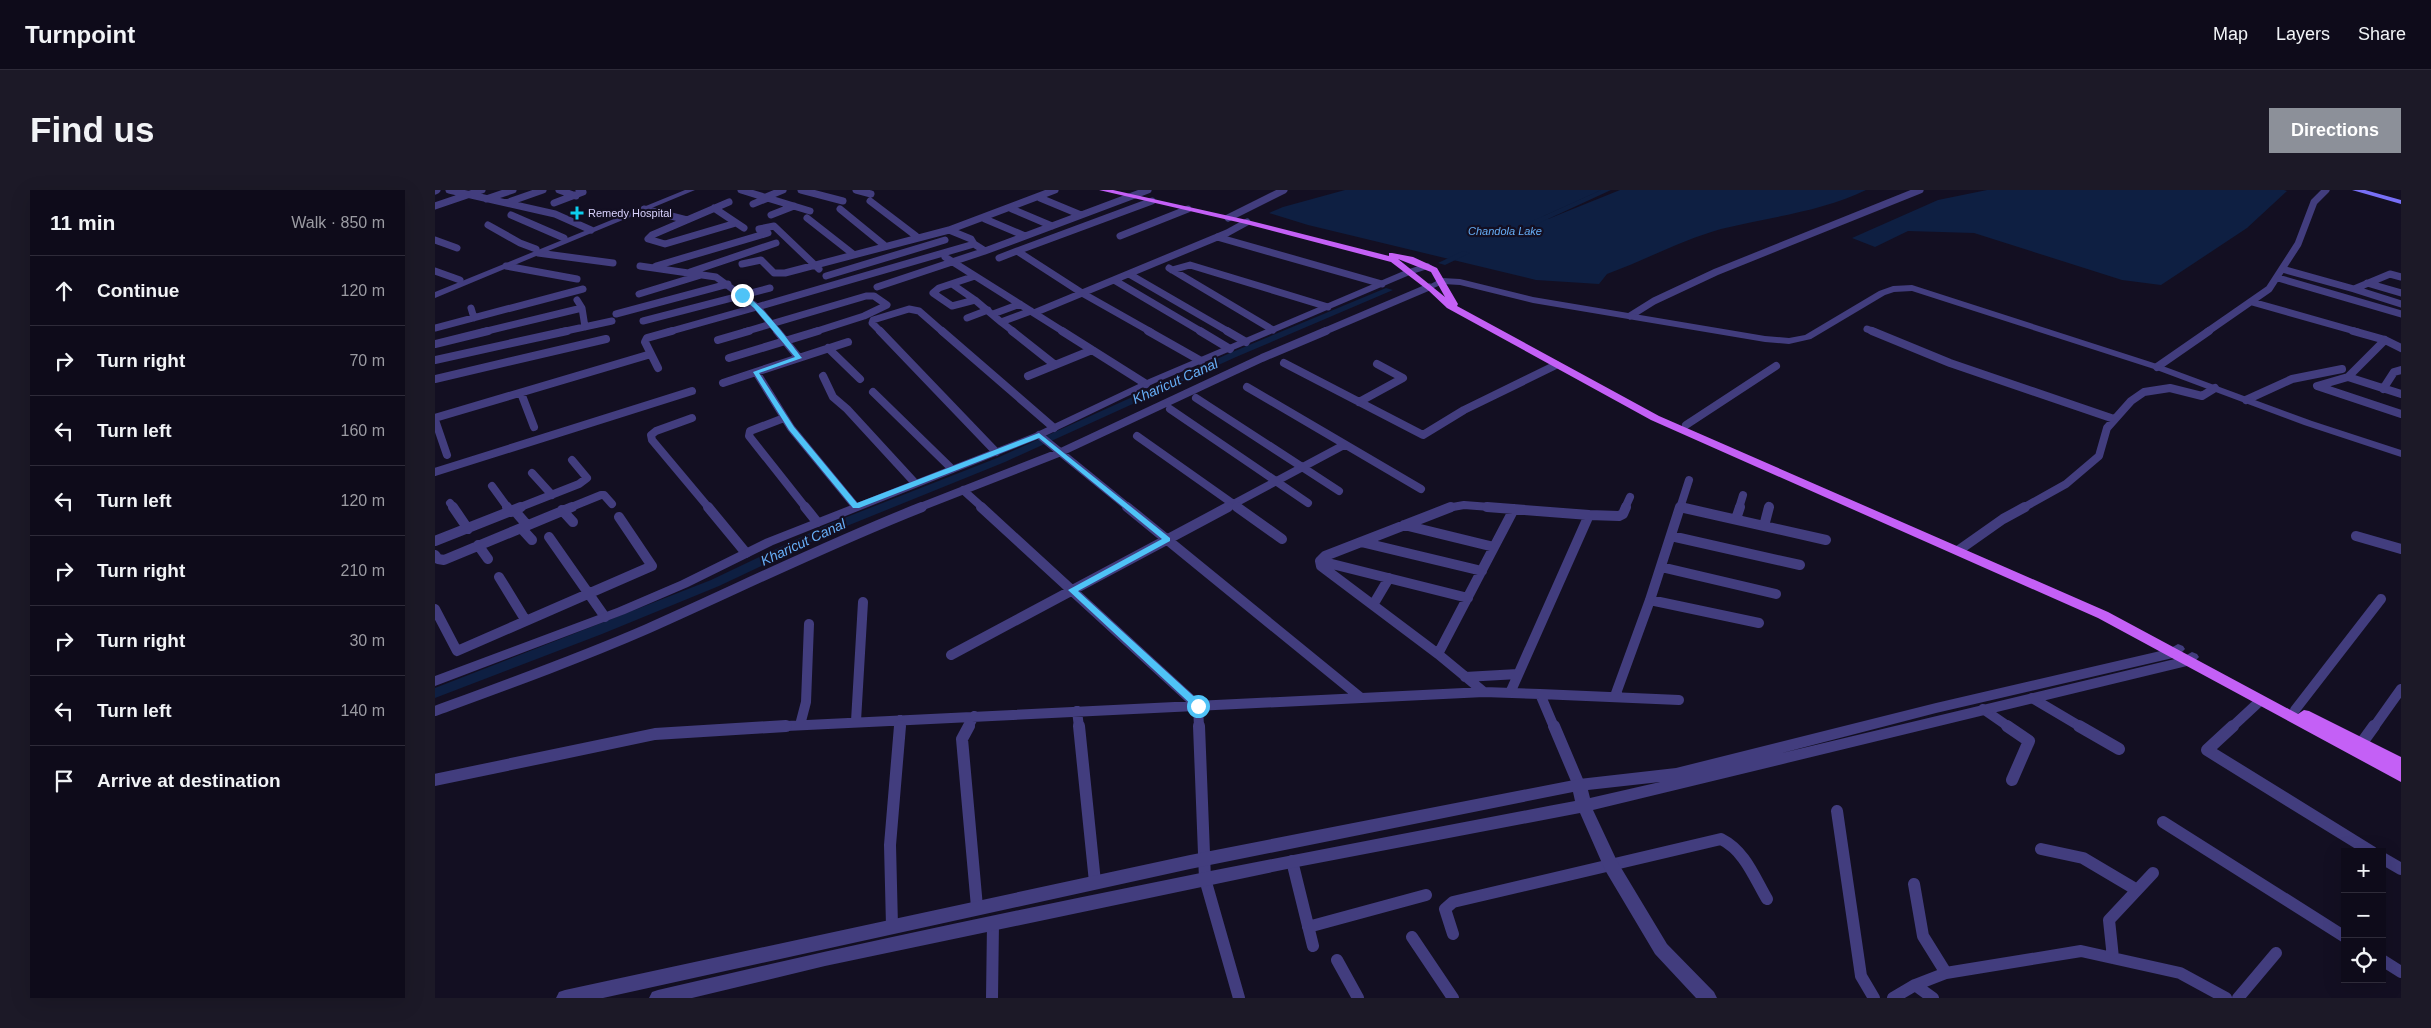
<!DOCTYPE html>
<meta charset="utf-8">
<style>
body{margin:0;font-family:Arial,sans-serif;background:#1c1927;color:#f1f3f6}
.controls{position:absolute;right:15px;bottom:15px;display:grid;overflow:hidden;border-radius:0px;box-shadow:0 5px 20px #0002}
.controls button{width:45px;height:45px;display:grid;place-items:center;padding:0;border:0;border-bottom:1px solid #2e2b39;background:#0e0b1a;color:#f1f3f6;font:25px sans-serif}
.stop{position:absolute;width:15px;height:15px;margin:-11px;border:4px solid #4fc3f7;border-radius:50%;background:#fff}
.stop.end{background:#4fc3f7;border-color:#fff;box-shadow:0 1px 5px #0008}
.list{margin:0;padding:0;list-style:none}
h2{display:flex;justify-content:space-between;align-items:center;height:65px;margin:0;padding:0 20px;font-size:21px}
h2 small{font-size:16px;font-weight:400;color:#9b9ba2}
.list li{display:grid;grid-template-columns:32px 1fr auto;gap:15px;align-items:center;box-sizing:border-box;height:70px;padding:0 20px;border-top:1px solid #2e2b39}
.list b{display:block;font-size:19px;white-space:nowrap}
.list em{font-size:16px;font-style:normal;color:#9b9ba2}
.icon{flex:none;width:28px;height:28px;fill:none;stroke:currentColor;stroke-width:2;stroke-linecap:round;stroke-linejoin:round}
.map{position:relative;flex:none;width:1966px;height:808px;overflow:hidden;border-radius:0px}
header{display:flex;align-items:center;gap:30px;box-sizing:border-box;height:70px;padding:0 25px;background:#0e0b1a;border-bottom:1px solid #2e2b39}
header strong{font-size:24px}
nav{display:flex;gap:28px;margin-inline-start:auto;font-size:18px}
.intro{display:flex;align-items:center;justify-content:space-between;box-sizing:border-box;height:120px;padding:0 30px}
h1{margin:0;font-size:35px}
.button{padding:12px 22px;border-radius:0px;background:#8c9099;color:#fff;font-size:18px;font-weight:700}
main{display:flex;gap:30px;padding:0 30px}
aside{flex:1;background:#0e0b1a;border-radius:0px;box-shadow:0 5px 20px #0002}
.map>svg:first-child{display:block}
.water{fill:#0e1f42}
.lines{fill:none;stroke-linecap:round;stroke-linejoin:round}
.canal{fill:#0e1f42;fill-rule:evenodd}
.minor-far3{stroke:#423d7e;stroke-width:7}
.minor-far2{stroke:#423d7e;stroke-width:8}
.minor-far1{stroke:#423d7e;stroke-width:10}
.minor{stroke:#423d7e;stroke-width:12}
.tertiary{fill:#423d7e;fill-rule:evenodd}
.secondary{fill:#786ff7;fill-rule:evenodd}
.primary{fill:#c460f6;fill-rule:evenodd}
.route{fill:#4fc3f7}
.poi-dot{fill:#0dceee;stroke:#130f22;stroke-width:2}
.labels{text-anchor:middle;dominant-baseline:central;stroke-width:4.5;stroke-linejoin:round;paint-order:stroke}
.far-poi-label{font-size:11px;fill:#d9d2fd;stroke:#130f22;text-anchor:start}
.far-water-label{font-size:11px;font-style:italic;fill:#66aef7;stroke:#130f22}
.water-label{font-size:14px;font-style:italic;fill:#66aef7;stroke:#130f22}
</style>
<header>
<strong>Turnpoint</strong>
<nav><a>Map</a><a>Layers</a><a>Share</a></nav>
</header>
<div class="intro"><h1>Find us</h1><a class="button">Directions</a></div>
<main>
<aside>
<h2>11 min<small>Walk · 850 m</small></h2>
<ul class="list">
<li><svg class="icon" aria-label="ahead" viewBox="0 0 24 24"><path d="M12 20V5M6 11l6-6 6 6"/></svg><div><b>Continue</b></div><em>120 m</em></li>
<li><svg class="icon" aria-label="right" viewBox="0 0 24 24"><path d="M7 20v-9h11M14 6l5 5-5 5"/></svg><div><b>Turn right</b></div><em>70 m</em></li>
<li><svg class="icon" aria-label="left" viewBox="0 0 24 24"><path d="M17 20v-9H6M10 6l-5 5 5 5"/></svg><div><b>Turn left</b></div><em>160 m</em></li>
<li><svg class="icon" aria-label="left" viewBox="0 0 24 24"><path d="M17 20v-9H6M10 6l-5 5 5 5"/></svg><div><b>Turn left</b></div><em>120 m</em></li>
<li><svg class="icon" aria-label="right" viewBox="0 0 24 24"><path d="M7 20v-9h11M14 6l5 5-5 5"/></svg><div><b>Turn right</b></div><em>210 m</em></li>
<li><svg class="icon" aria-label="right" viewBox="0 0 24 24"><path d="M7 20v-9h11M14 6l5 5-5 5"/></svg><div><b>Turn right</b></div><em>30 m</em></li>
<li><svg class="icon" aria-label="left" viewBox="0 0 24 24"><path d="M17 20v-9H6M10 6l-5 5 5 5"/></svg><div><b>Turn left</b></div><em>140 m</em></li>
<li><svg class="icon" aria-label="arrive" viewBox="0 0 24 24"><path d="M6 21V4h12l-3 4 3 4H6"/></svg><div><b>Arrive at destination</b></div></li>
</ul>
</aside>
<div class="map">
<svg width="1966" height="808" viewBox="0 0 1966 808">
<rect width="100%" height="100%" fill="#130f22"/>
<path class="water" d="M910,0h257l-58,26 4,3 72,-29h246c-45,22 -97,27 -145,39 -39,11 -76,31 -114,45l-8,10 -63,-4 -228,-55 -39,-12 14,-6z
M1552,0h297l3,1 -40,37 -86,57 -39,-5 -148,-47 -66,-2 -33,16 -23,-9 86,-38z"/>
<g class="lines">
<path class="canal" d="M1166,0h10l-76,35 -7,-2z
M1028,61l7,2 -25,12 -7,-2z
M951,98l7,2 -157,67 -231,105 -168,68 -118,56 -117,48 -167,64v-10l276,-108 118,-56 168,-66 233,-105z"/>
<path class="minor-far3" d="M14,0l106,24 36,16
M124,0l17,6
M306,0l69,21
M366,0l42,11
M421,0l15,4
M0,1l2,-1
M331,7l17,-7
M605,8l41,17
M51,9l27,-9
M435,11l46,35
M294,12l-77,33 -4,4 17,5 71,-21
M71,13l37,-13
M119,13l29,-11 -4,-2
M318,14l15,-6
M0,16l47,-16
M279,18l30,20
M209,19l43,11
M405,19l44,36
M577,19l40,17
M76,25l53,23
M336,25l23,-9
M372,28l46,36
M793,28l56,-28
M550,29l40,17
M53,35l32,18 16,6
M324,39l15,-3 45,43
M514,40l106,-40
M685,46l68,-27
M782,47l165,47
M0,50l22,8
M103,63l75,10
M510,67l119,75
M564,68l18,-7
M307,74l19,-4 13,13h11l164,-43 22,9 3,5
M71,76l71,13
M205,76l76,11 41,30 -89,25
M221,76l112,-33
M734,78l104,62
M1847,79l72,20 36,-15 11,3
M737,80l18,-5 138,42
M0,81l25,9
M255,82l86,-29
M694,84l100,58
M391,86l119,-36
M540,86l-36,12 -6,5 19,13 23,-6 26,22 30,-11
M1843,88l123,36
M679,90l88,52
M1932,93l34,10
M517,94l23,16
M442,97l108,-36
M1919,99l47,15
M204,104l62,-19
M142,110l5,8 3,19
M1817,112l106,30
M36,118l3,10
M599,123l193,-80 20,-11
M181,124l112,-30
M558,124l27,-10
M1195,126l24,-15 62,-29 204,-82
M532,128l21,-8
M208,131l127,-33
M566,132l13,10
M0,138l148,-39
M1432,139l8,3
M48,142l99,-24
M126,142l51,-11
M309,142l122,-36h8l13,9 -23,11 -50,16
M343,142l-21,-25 217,-63 11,7 163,-61
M446,142l-9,-9 1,-3 36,-11 10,2 24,21
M716,142l-69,-39 -65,-42 135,-50
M888,142l106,-45
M1772,142l62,-43 29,-45 16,-42 12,-12"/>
<path class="minor-far2" d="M342,141l22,27
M445,141l116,121
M507,141l112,97
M577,141l43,34
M627,141l84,53
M713,141l53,30
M765,141l30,18
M792,141l19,11
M1437,141l78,32 164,56
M1918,141l32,9 16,8
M283,150l31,-9
M0,154l53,-13
M393,158l32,31
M294,168l89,-27
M0,170l132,-29
M849,173l139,72 41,-25 92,-45
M1722,177l52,-36
M223,178l-13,-26 2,-4 25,-7
M321,182l92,-30
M388,186l10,21 14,12 68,74
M593,186l64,-26
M1913,187l37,-37
M0,189l171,-40
M288,193l33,-11 35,56 65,79
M812,197l174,102
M1948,199l11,-17 7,-2
M438,202l79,77
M86,203l13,34
M1966,204l-53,-17 -31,9 84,28
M761,208l143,93
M1811,210l46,-21 50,-10
M924,212l44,-24 -26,-14
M735,219l138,94
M0,228l216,-64
M257,228l-36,13 -5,4 1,5 57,68
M349,228l-34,13 -1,5 57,72
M0,230l12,35
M1251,235l90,-59
M604,245l90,73
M702,246l102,72
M0,282l257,-81
M97,283l20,22
M57,296l16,22
M528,300l20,18
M15,313l4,5
M1245,317l5,1
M83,318l61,-24 8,-6 -15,-18
M134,318l32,-13h3l8,9
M483,318l143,-56 201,-94 64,-27
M791,318l118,-63
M1012,318l17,-3 39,3
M1190,318l5,-11
M1245,318l9,-28
M1304,318l4,-13
M1333,318l1,-2
M1588,318l43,-24 33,-28 8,-28 24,-27 13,-9 26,-4 32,8 13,-8"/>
<path class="minor-far1" d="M18,317l15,22
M72,317l4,5
M273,317l38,46
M370,317l12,15
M546,317l217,199 1,21
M692,317l233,190
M802,317l45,32
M1016,317l-126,49 -5,5 1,5 117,88 46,38
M1052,317l102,8 -79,178
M1245,317l146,33
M79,320l13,15
M127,320l11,12
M1154,325l30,1 4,-2 3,-7
M1301,329l4,-12
M969,335l90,22
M1329,336l5,-19
M86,338l11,12
M1236,346l129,29
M1921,346l45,13
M114,347l56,80
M0,351l86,-34
M926,352l121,29
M43,355l10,14
M1524,360l44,-31 22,-12
M0,365l3,4 6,1 128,-53
M885,371l148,37
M1226,377l115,27
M64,387l27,44
M1215,410l109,23
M938,415l16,-27
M0,419l22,42 195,-85 -33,-49
M1003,464l76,-145
M516,465l277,-148
M1030,487l53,-3
M1105,504l139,6
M1180,506l35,-96 30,-93
M1597,508l49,29
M1548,519l26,18
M1860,520l86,-111
M0,521c71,-26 143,-52 212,-82 92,-41 181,-85 275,-122
M642,521l2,16
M421,531l7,-119
M365,535l6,-23 3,-78
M331,537l718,-35 56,2 14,33
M464,537l1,-7
M533,537l6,-11
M1797,537l28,-26
M1939,537l27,-38"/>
<path class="minor" d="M534,536l-7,13 15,168
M644,536l16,156
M764,536l6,153 34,119
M1119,536l25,59
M1572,536l22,15 -17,39
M1644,536l40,23
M1798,536l-26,24 165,102
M1926,554l13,-18
M0,590l220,-46 131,-8
M1402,621l24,165 13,22
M1728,632l182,115
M1606,659l42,9 54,32
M1947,668l19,11
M857,671l21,85
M1479,694l9,52 23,37
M457,736l-2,-81 10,-119
M873,737l118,-32
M1018,744l-8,-25 8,-7 268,-63c24,12 33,38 46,60
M977,747l41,61
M1678,768l-4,-38 44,-47
M902,770l21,38
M1947,770l19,12
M1480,795l18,13
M557,808l1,-75
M1458,808l22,-13 31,-12 135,-22 99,22 46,25
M1803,808l38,-45"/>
<path class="tertiary" d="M250,0h10l-260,108v-6z
M993,73l4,3 -1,2 -19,6 -257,109 -112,54 -270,108 -85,42 -63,27 -190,72v-10l182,-68 63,-27 85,-42 270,-106 114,-54 257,-109z
M1007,88l18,1 73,18 232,39 24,2 16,-3 74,-44 14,-5 19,-1 248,80 152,56 89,29v7l-97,-32 -150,-56 -242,-78 -18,1 -9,3 -74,44 -22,5 -24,-2 -232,-39 -73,-18 -17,-1 -14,6 -4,-3z
M1743,454l5,2 2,3 -7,7 -5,2 -237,55 -154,40 401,-96 9,-5 5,2 2,3 -7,7 -5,2 -594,144 24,51 50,83 47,48 3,6h-21l-41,-44 -50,-84 -25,-57 -288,55 -467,98 -133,32h-43l3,-6 6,-2c304,-72 610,-131 917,-189l-2,-9 -383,77 -587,129h-47l3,-6 6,-2 625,-135 389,-76 97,-11 260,-65 233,-54zM1225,592l-70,16 -2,-8z"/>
<path class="secondary" d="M1917,0h13l36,10v4z"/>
<path class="primary" d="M664,0h14l134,30 142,36v-3h3l21,4 24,11 21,36 -1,2 202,110 449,196 190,102 6,-4 5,1 92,46v25l-303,-164 -447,-198 -204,-112 -18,-17 -38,-29 -145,-38zM963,69l33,13 14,25z"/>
</g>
<path class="route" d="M305,104c15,0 52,51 62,64l-43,15 35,54 63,76 182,-70 131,105v3l-92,50 123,112v5h-6l-127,-118 94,-51 -123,-101 -180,70h-6l-64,-78 -36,-58 42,-15 -41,-49 -14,-12z"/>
<path class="poi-dot" d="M139.5 15.5h5v5h5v5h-5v5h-5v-5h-5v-5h5z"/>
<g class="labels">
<g class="far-poi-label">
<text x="153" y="23">Remedy Hospital</text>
</g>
<g class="far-water-label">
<text x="1070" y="41">Chandola Lake</text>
</g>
<g class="water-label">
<text transform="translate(740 191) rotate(-24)">Kharicut Canal</text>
<text transform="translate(368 352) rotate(-25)">Kharicut Canal</text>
</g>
</g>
</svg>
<div class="controls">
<button>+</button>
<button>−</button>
<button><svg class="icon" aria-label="locate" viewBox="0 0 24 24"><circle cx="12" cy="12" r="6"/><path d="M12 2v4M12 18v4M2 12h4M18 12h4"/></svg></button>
</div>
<div class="stop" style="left:763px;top:516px"></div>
<div class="stop end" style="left:307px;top:105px"></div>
</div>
</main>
